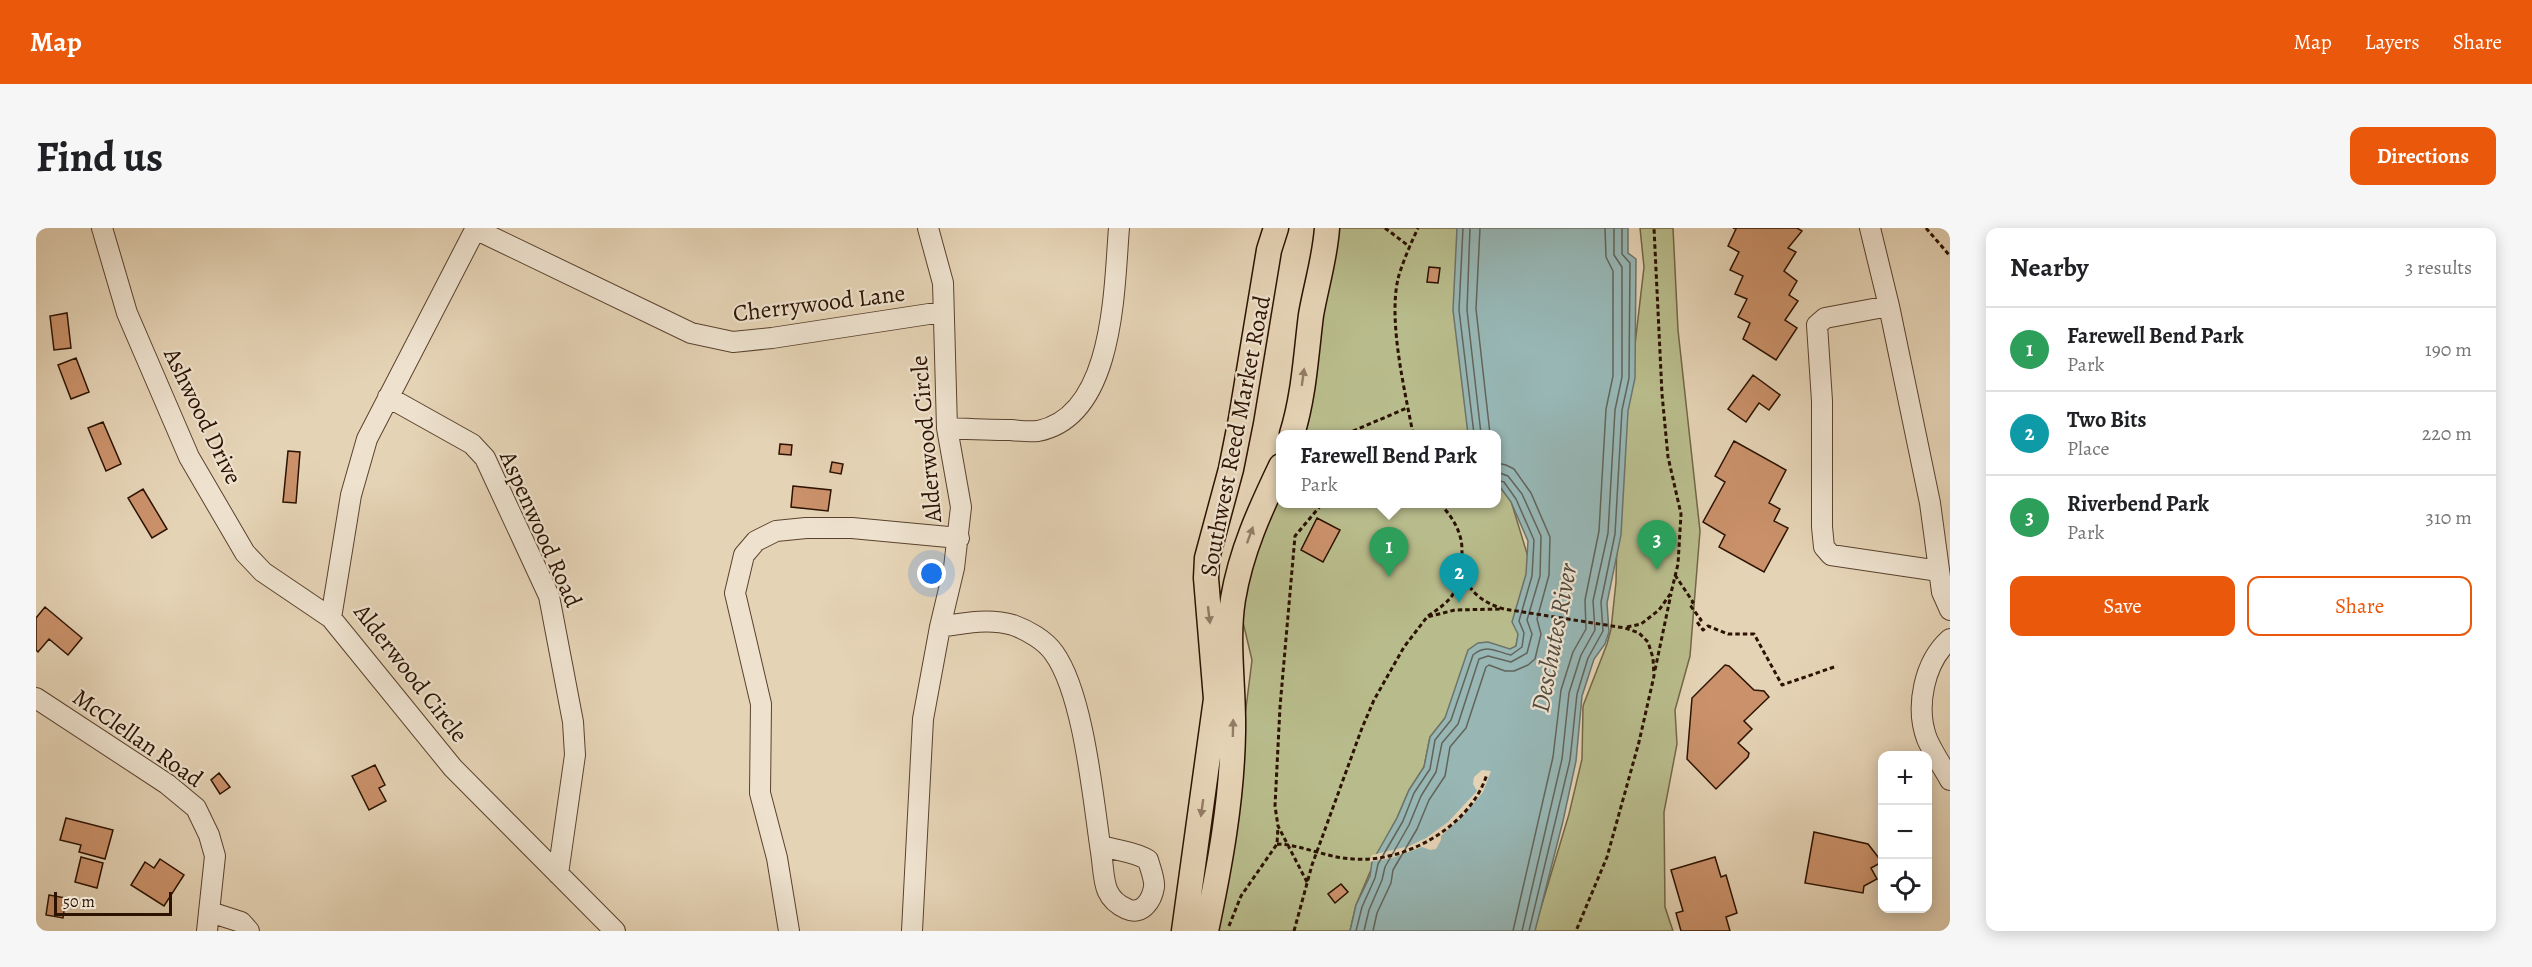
<!DOCTYPE html>
<meta charset="utf-8">
<style>
body{margin:0;font-family:Alegreya,serif;background:#f6f6f6;color:#202124}
.controls{position:absolute;right:18px;bottom:18px;display:grid;overflow:hidden;border-radius:12px;box-shadow:0 3px 15px #0003}
.controls button{width:54px;height:54px;display:grid;place-items:center;padding:0;border:0;border-bottom:2px solid #e0e0e0;background:#fff;color:#202124;font:30px sans-serif}
.scale{position:absolute;left:18px;bottom:15px;width:118px;box-sizing:border-box;padding-left:6px;border:3px solid #2c1201;border-top:0;font-size:16px;line-height:21px;white-space:nowrap;color:#2c1201;-webkit-text-stroke:4px #eee2cf;paint-order:stroke}
.you{position:absolute;left:896px;top:346px;width:21px;height:21px;margin:-15px;border:4px solid #fff;border-radius:50%;background:#1a73e8;box-shadow:0 0 0 9px #1a73e833}
.badge{display:grid;place-items:center;width:39px;height:39px;border-radius:50%;background:#ea580c;color:#fff;font-size:20px;font-weight:700}
.pin{position:absolute;translate:-50% -50px;filter:drop-shadow(0 2px 3px #0008)}
.pin::after{content:'';position:absolute;top:32px;width:21px;height:18px;background:inherit;clip-path:polygon(0 0,100% 0,50% 100%)}
.popup{position:absolute;left:1240px;top:202px;width:225px;height:78px;box-sizing:border-box;display:grid;place-content:center;border-radius:12px;background:#fff;filter:drop-shadow(0 2px 4px #0005);font-size:20px;white-space:nowrap;color:#757577}
.popup b{font-size:22px;color:#202124}
.popup::after{content:'';position:absolute;left:50%;top:100%;margin-left:-12px;border:12px solid transparent;border-top-color:#fff}
.list{margin:0;padding:0;list-style:none}
h2{display:flex;justify-content:space-between;align-items:center;height:78px;margin:0;padding:0 24px;font-size:26px}
h2 small{font-size:20px;font-weight:400;color:#757577}
.list li{display:grid;grid-template-columns:39px 1fr auto;gap:18px;align-items:center;box-sizing:border-box;height:84px;padding:0 24px;border-top:2px solid #e0e0e0}
.list b{display:block;font-size:22px;white-space:nowrap}
.list p{margin:0;font-size:20px;white-space:nowrap;color:#757577}
.list em{font-size:20px;font-style:normal;color:#757577}
.actions{display:flex;gap:12px;padding:18px 24px}
.actions a{flex:1;padding:14px 0;border:2px solid #ea580c;border-radius:12px;text-align:center;font-size:21px;color:#ea580c}
.actions .main{background:#ea580c;color:#fff}
.icon{flex:none;width:33px;height:33px;fill:none;stroke:currentColor;stroke-width:2;stroke-linecap:round;stroke-linejoin:round}
.map{position:relative;flex:none;width:1914px;height:703px;overflow:hidden;border-radius:12px}
header{display:flex;align-items:center;gap:36px;box-sizing:border-box;height:84px;padding:0 30px;background:#ea580c;color:#fff}
header strong{font-size:28px}
nav{display:flex;gap:33px;margin-inline-start:auto;font-size:21px}
.intro{display:flex;align-items:center;justify-content:space-between;box-sizing:border-box;height:144px;padding:0 36px}
h1{margin:0;font-size:42px}
.button{padding:15px 27px;border-radius:12px;background:#ea580c;color:#fff;font-size:21px;font-weight:700}
main{display:flex;gap:36px;padding:0 36px}
aside{flex:1;background:#fff;border-radius:12px;box-shadow:0 3px 15px #0003}
.map>svg:first-child{display:block}
.green{fill:#b8bb8b;stroke:#726646;stroke-width:1.5}
.water{fill:#97b6b4;stroke:#6c746c;stroke-width:1.5}
.pier{fill:#e5d3b5}
.lines{fill:none;stroke-linecap:round;stroke-linejoin:round}
.shore{stroke:#62645a;stroke-width:1.5}
.building{fill:#ca916a;stroke:#2c1201;stroke-width:1.5}
.minor-casing{stroke:#5a422e;stroke-width:22}
.major-casing{stroke:#2c1201;stroke-width:27}
.path{stroke:#2c1201;stroke-width:3;stroke-dasharray:4.5 3;stroke-linecap:butt}
.minor{stroke:#eee2cf;stroke-width:20}
.major{stroke:#e5d3b5;stroke-width:24}
.oneway{fill:#927c64}
.labels{text-anchor:middle;dominant-baseline:central;stroke-width:4.5;stroke-linejoin:round;paint-order:stroke}
.street-label{font-size:24px;fill:#2c1201;stroke:#eee2cf}
.water-label{font-size:26px;font-style:italic;fill:#514b40;stroke:#eee2cf}
</style>
<header>
<strong>Map</strong>
<nav><a>Map</a><a>Layers</a><a>Share</a></nav>
</header>
<div class="intro"><h1>Find us</h1><a class="button">Directions</a></div>
<main>
<div class="map">
<svg width="1914" height="703" viewBox="0 0 1914 703">
<rect width="100%" height="100%" fill="#e5d3b5"/>
<filter id="stains"><feTurbulence type="fractalNoise" baseFrequency=".00333" numOctaves="4"/><feColorMatrix values="0 0 0 0 .2 0 0 0 0 .09 0 0 0 0 .02 0 0 0 .5 -.17"/></filter>
<radialGradient id="worn" r=".72"><stop offset=".6" stop-color="#630" stop-opacity="0"/><stop offset="1" stop-color="#630" stop-opacity=".3"/></radialGradient>
<path class="green" d="M1299,0h152l5,206h-191z
M1604,0h33l5,102 22,201 -10,125 -15,54 2,34 -13,68 1,95 8,24h-139l35,-117 13,-55 1,-53 24,-62 4,-15 5,-47 2,-91 26,-224z
M1461,227l35,115 -16,76 -71,72 -15,19 -6,30 -15,23 -12,28 -18,33 -23,54 -6,26h-132l34,-271 -10,-42 9,-56 30,-71v13h216z"/>
<path class="water" d="M1421,0h171v25l8,6 -1,119 -7,33 -7,124 -14,68 2,29 -4,12 -11,15 -12,37 -6,65 -13,60 -28,110h-185l6,-26 14,-29 2,-14 25,-44 12,-28 15,-23 6,-30 15,-19 23,-68 10,-7 10,-1 22,7 6,-3 2,-12 -6,-12 14,-48 2,-33 -17,-39 -14,-19v-49h-29l-15,-124z"/>
<path class="pier" d="M1446,542l9,1 -8,21 -19,23 -23,21v4l-5,9 -6,1 -8,-3 -30,11 -23,4 3,-7 37,-9 17,-8 22,-16 29,-31 -4,-7 1,-7z"/>
<g class="lines">
<path class="shore" d="M1427,0l-4,82 15,124
M1434,0l-3,82 14,124
M1444,0l-4,81 14,125
M1320,703l6,-24 13,-29 3,-14 25,-43 11,-28 16,-24 5,-29 16,-20 22,-65c14,-12 23,-3 38,0l11,-8 2,-14 -5,-12 13,-45 2,-36 -18,-41 -12,-17 -7,-2
M1328,703l5,-21 13,-30 3,-13 24,-42 12,-29 15,-24 6,-29 16,-19 21,-65 9,-3 23,6 16,-9 5,-19 -5,-14 13,-44 1,-40 -19,-42 -14,-18 -11,-4
M1337,703l4,-18 14,-30 2,-13 24,-41 12,-29 16,-24 5,-29 16,-19 20,-61 3,-2 16,6h9l14,-6 7,-6 6,-25 -4,-15 12,-44 1,-38 -19,-44 -17,-24 -8,-4 -9,-2
M1477,703l40,-174 8,-67 12,-38 13,-23 -1,-29 14,-69 7,-122 7,-33v-105l-7,-14 -1,-29
M1486,703l40,-172 7,-66 12,-38 14,-25 -2,-29 15,-68 7,-123 7,-33v-110l-8,-12v-27
M1493,703l41,-171 7,-66 11,-36 15,-27 -2,-29 14,-68 7,-124 7,-32 1,-115 -8,-9v-26"/>
</g>
<path class="building" d="M1697,0h64l5,3 -14,17 8,4 -12,19 13,10 -8,14 9,6 -13,19 12,8 -21,32 -33,-21 7,-16 -12,-6 9,-18 -12,-5 8,-18 -13,-6 9,-18 -11,-6 8,-17z
M1393,39l11,1 -2,15 -11,-1z
M31,85l4,35 -17,2 -4,-34z
M40,130l13,34 -18,7 -13,-34z
M1717,147l27,20 -11,15 -10,-7 -13,19 -18,-13z
M67,194l18,42 -15,7 -18,-43z
M1698,213l52,29 -17,33 11,6 -6,12 14,7 -24,44 -45,-25 6,-12 -22,-13 22,-40 -10,-6z
M744,216l12,1 -1,10 -12,-1z
M252,223l12,1 -4,51 -13,-1z
M796,234l11,2 -2,10 -11,-2z
M757,258l38,4 -3,21 -37,-4z
M107,261l24,40 -15,9 -24,-40z
M1281,290l23,12 -17,32 -22,-12z
M9,379l37,31 -14,17 -19,-16 -11,13 -2,-2v-32z
M1689,437l4,1 25,24 10,1 5,6 -25,24 8,8 -14,14 11,10 -1,4 -32,32 -29,-30 5,-61z
M339,537l10,20 -6,3 7,13 -17,9 -17,-34z
M183,545l11,14 -10,7 -9,-14z
M30,590l47,12 -8,29 -26,-7 2,-7 -21,-5z
M1778,604l54,12 14,18 -11,6 6,11 -13,7 -1,7 -58,-10z
M45,629l22,6 -6,25 -22,-6z
M1679,629l6,20 5,-2 11,38 -11,4 4,14h-49l-5,-18 7,-2 -12,-41z
M124,631l24,16 -20,31 -33,-21 14,-23 9,6z
M1305,656l7,8 -13,11 -7,-9z
M13,667l17,3 -3,20 -17,-3z"/>
<g class="lines">
<defs>
<path id="minor" d="M66,0l25,85 62,144 56,96 18,19 68,46
M440,0l-109,211 -16,56 -20,123 122,150 162,163
M1834,0l19,78 41,197 12,89 8,18
M439,1l216,104 42,9 39,-4 170,-26
M1853,78l-64,12 -8,7 5,76v126l2,20 7,8 108,16
M352,169l84,47 13,14 64,138 24,126 2,33 -17,119
M911,200c21,1 43,2 64,2 9,1 19,2 27,1 77,-15 76,-144 81,-203
M904,399c24,-4 49,-9 73,-2 14,5 32,15 41,28 30,42 39,146 47,199 4,25 0,46 26,57 15,7 25,-9 27,-22 1,-8 -4,-19 -6,-27 -14,-9 -32,-9 -48,-15
M1914,411c-26,23 -35,68 -23,100 6,14 16,28 23,41
M0,470l131,86 29,24 13,27 6,21 -8,75
M174,684l31,10 8,9
M753,703l-12,-73 -17,-65 1,-89 -26,-111 9,-38 12,-14 20,-10 30,-3h46l107,10
M876,703l11,-212 17,-92 14,-59 7,-61 -14,-79 -4,-145 -15,-55"/>
<path id="major" d="M1256,206c12,-38 14,-80 19,-119 5,-29 14,-57 16,-87
M1148,703l32,-232 -10,-121 1,-20 24,-89 10,-50 28,-169 7,-22
M1170,703c14,-66 26,-132 27,-199 1,-44 -7,-90 0,-133 8,-48 27,-89 48,-133"/>
</defs>
<use href="#minor" class="minor-casing"/>
<use href="#major" class="major-casing"/>
<path class="path" d="M1349,0l25,19
M1890,0l24,28
M1310,206l61,-26
M1377,206c-8,-43 -26,-116 -14,-159 5,-16 12,-32 19,-47
M1404,276c10,10 18,22 21,36 2,9 0,19 2,28 3,23 20,35 41,41l121,19 14,5 9,9 5,16 1,18 -15,66 -32,115 -31,74
M1639,347l18,27 -3,3 11,15 -4,2 6,8 5,-4 20,8h26l28,51 55,-19
M1392,388c25,-17 29,-21 33,-52
M1591,399l14,-3 18,-14 12,-17 7,-29 3,-50 -13,-57 -6,-63 -8,-166
M1619,442l16,-76
M1241,616c26,1 50,14 76,15 53,4 118,-33 134,-85
M1271,654l-29,-56 -3,-20 5,-99 15,-171 27,-32
M1193,698l12,-30 36,-52 1,-18
M1258,703l18,-66 50,-137 12,-28 30,-53 23,-30 28,-7 46,-1"/>
<use href="#minor" class="minor"/>
<use href="#major" class="major"/>
</g>
<defs><path id="oneway-solid" d="M-6-.8H1V-3.2L6.5 0L1 3.2V.8H-6Z" transform="scale(1.5)"/></defs>
<g class="oneway">
<use href="#oneway-solid" transform="translate(1267 149) rotate(-82)"/>
<use href="#oneway-solid" transform="translate(1214 307) rotate(-70)"/>
<use href="#oneway-solid" transform="translate(1173 387) rotate(83)"/>
<use href="#oneway-solid" transform="translate(1197 500) rotate(-89)"/>
<use href="#oneway-solid" transform="translate(1166 580) rotate(98)"/>
</g>
<g class="labels">
<g class="street-label">
<text transform="translate(783 75) rotate(-7)">Cherrywood Lane</text>
<text transform="translate(167 188) rotate(64)">Ashwood Drive</text>
<text transform="translate(1199 208) rotate(-79)">Southwest Reed Market Road</text>
<text transform="translate(890 211) rotate(-95)">Alderwood Circle</text>
<text transform="translate(505 301) rotate(66)">Aspenwood Road</text>
<text transform="translate(375 445) rotate(52)">Alderwood Circle</text>
<text transform="translate(102 510) rotate(35)">McClellan Road</text>
</g>
<g class="water-label">
<text transform="translate(1518 410) rotate(-79)">Deschutes River</text>
</g>
</g>
<rect width="100%" height="100%" filter="url(#stains)"/>
<rect width="100%" height="100%" fill="url(#worn)"/>
</svg>
<div class="controls">
<button>+</button>
<button>−</button>
<button><svg class="icon" aria-label="locate" viewBox="0 0 24 24"><circle cx="12" cy="12" r="6"/><path d="M12 2v4M12 18v4M2 12h4M18 12h4"/></svg></button>
</div>
<div class="scale">50 m</div>
<div class="you"></div>
<div class="pin badge" style="left:1353px;top:349px;background:#2e9e5b">1</div>
<div class="popup"><b>Farewell Bend Park</b>Park</div>
<div class="pin badge" style="left:1423px;top:375px;background:#0f9aa8">2</div>
<div class="pin badge" style="left:1621px;top:342px;background:#2e9e5b">3</div>
</div>
<aside>
<h2>Nearby<small>3 results</small></h2>
<ul class="list">
<li><span class="badge" style="background:#2e9e5b">1</span><div><b>Farewell Bend Park</b><p>Park</p></div><em>190 m</em></li>
<li><span class="badge" style="background:#0f9aa8">2</span><div><b>Two Bits</b><p>Place</p></div><em>220 m</em></li>
<li><span class="badge" style="background:#2e9e5b">3</span><div><b>Riverbend Park</b><p>Park</p></div><em>310 m</em></li>
</ul>
<div class="actions"><a class="main">Save</a><a>Share</a></div>
</aside>
</main>
